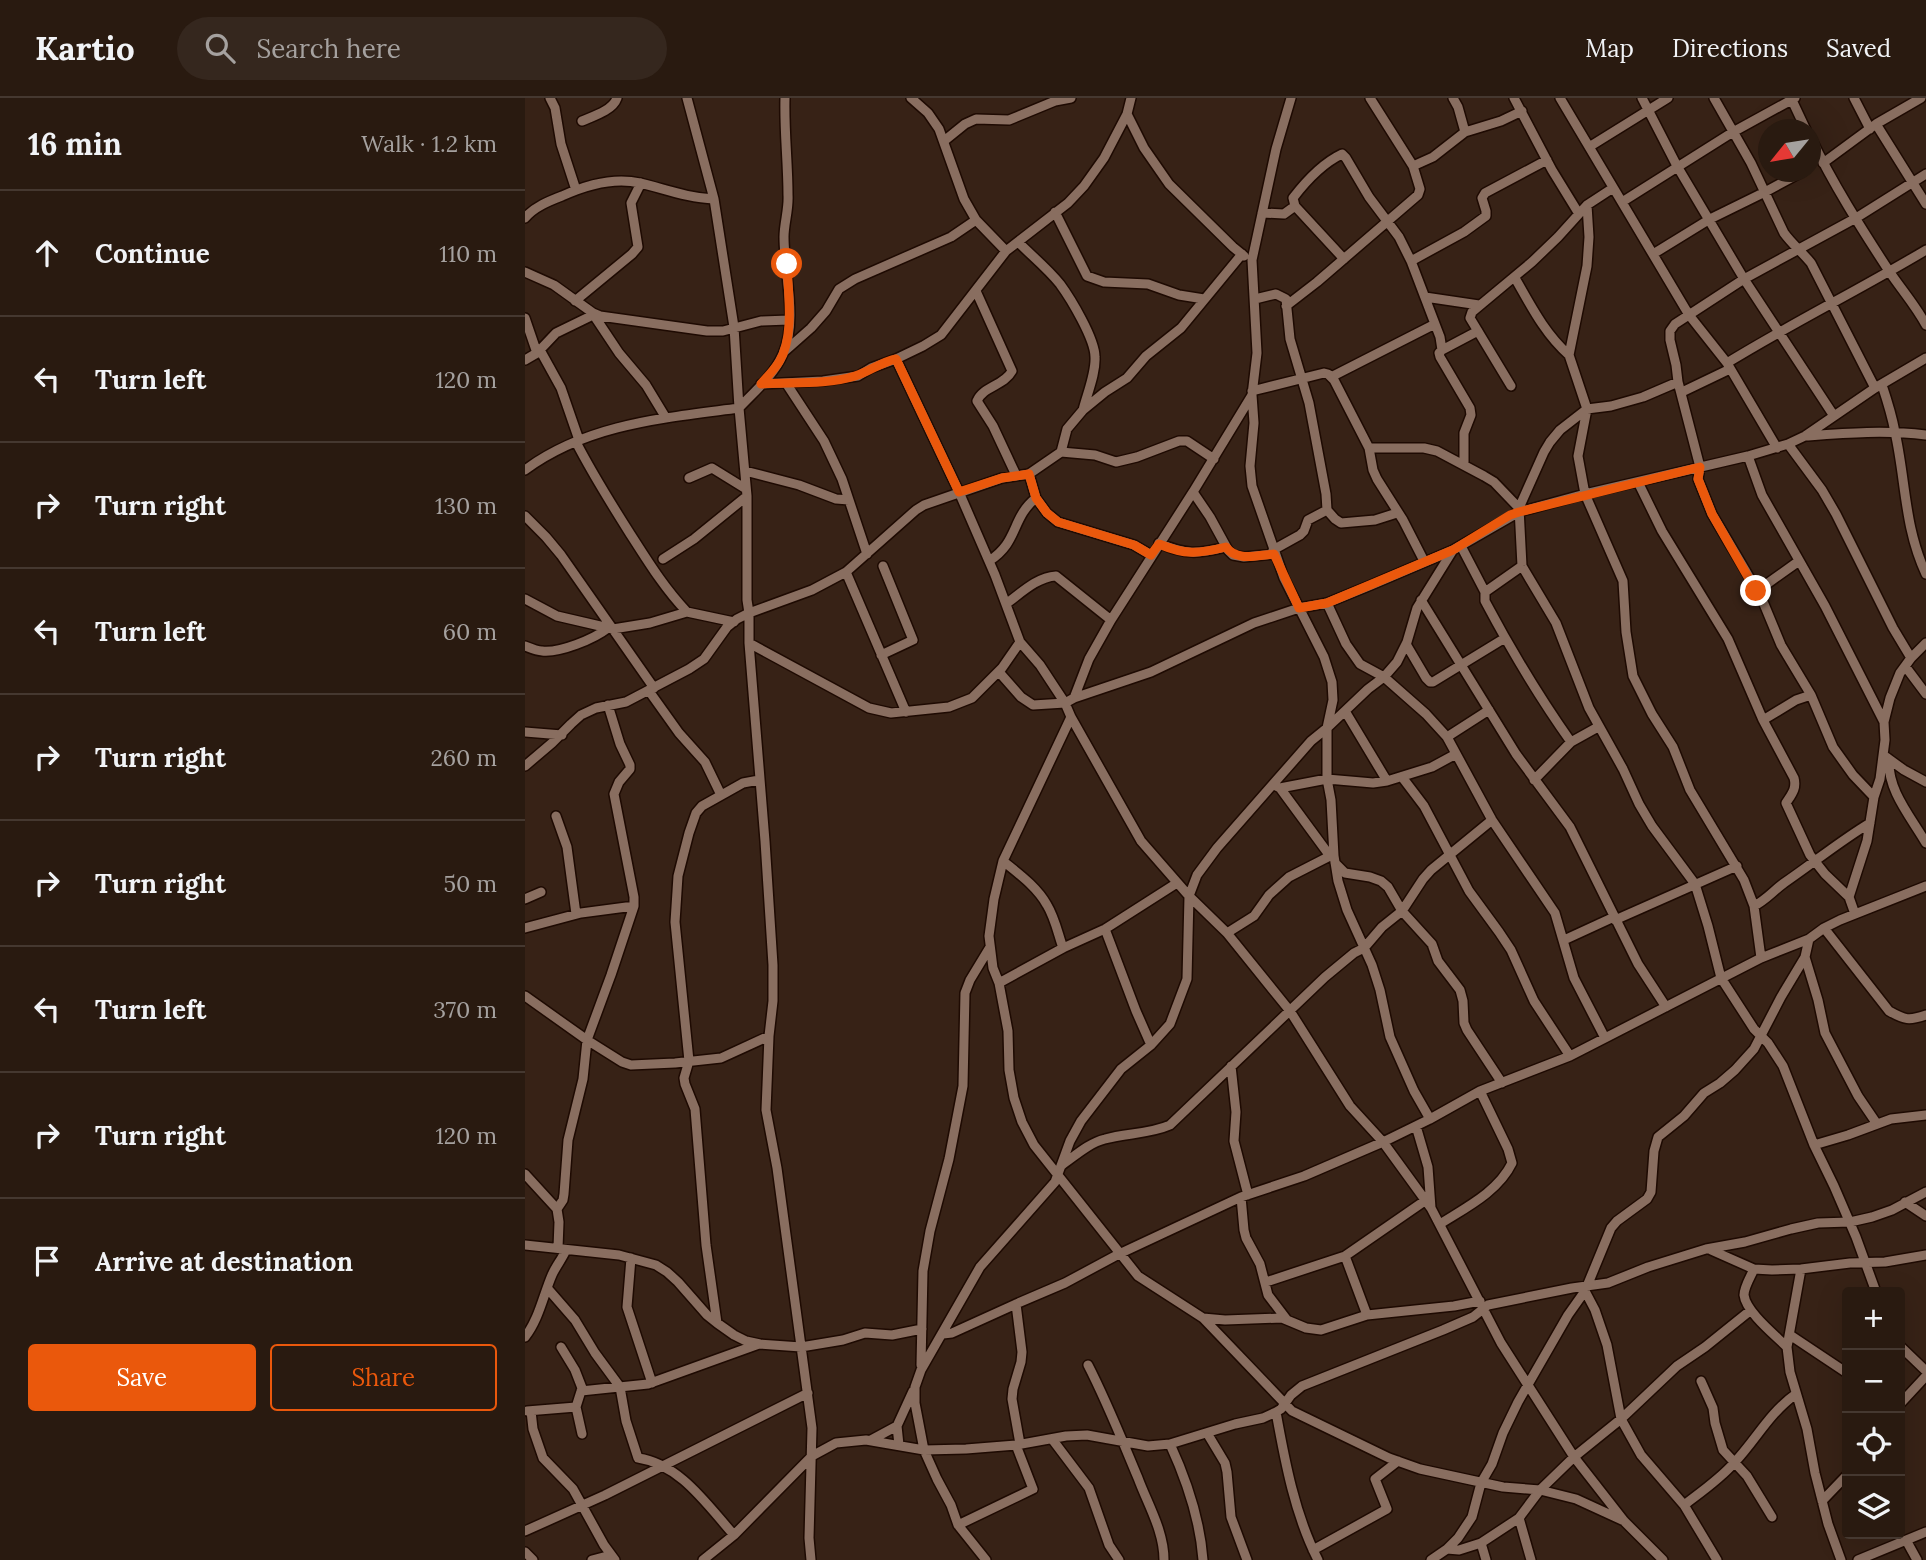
<!DOCTYPE html>
<meta charset="utf-8">
<style>
body{margin:0;font-family:Lora,serif;background:#35271e;color:#f1f3f6}
.controls{position:absolute;right:21px;bottom:21px;display:grid;overflow:hidden;border-radius:7px;box-shadow:0 7px 28px #0002}
.controls button{width:63px;height:63px;display:grid;place-items:center;padding:0;border:0;border-bottom:2px solid #453830;background:#291a10;color:#f1f3f6;font:35px sans-serif}
.compass{position:absolute;left:1233px;top:21px;width:63px;height:63px;border-radius:50%;background:#291a10;box-shadow:0 7px 28px #0002;rotate:240deg}
.stop{position:absolute;width:21px;height:21px;margin:-16px;border:5px solid #ea580c;border-radius:50%;background:#fff}
.stop.end{background:#ea580c;border-color:#fff;box-shadow:0 2px 7px #0008}
.list{margin:0;padding:0;list-style:none}
h2{display:flex;justify-content:space-between;align-items:center;height:91px;margin:0;padding:0 28px;font-size:30px}
h2 small{font-size:23px;font-weight:400;color:#a5a19f}
.list li{display:grid;grid-template-columns:46px 1fr auto;gap:21px;align-items:center;box-sizing:border-box;height:126px;padding:0 28px;border-top:2px solid #453830}
.list b{display:block;font-size:26px;white-space:nowrap}
.list em{font-size:23px;font-style:normal;color:#a5a19f}
.actions{display:flex;gap:14px;padding:21px 28px}
.actions a{flex:1;padding:16px 0;border:2px solid #ea580c;border-radius:7px;text-align:center;font-size:24px;color:#ea580c}
.actions .main{background:#ea580c;color:#fff}
.icon{flex:none;width:38px;height:38px;fill:none;stroke:currentColor;stroke-width:2;stroke-linecap:round;stroke-linejoin:round}
.map{position:relative;flex:none;width:1401px;height:1462px;overflow:hidden}
header{display:flex;align-items:center;gap:42px;box-sizing:border-box;height:98px;padding:0 35px;background:#291a10;border-bottom:2px solid #453830}
header strong{font-size:33px}
nav{display:flex;gap:38px;margin-inline-start:auto;font-size:24px}
.search{width:490px;height:63px;background:#35271e;display:flex;align-items:center;gap:18px;box-sizing:border-box;padding:0 24px;border-radius:38px;color:#a5a19f;font-size:26px}
main{display:flex}
aside{flex:1;background:#291a10}
.map>svg:first-child{display:block}
.lines{fill:none;stroke-linecap:round;stroke-linejoin:round}
.minor-casing{stroke:#1e0a02;stroke-width:12}
.minor{stroke:#896e60;stroke-width:9}
.route{stroke:#ea580c;stroke-width:9}
</style>
<header>
<strong>Kartio</strong>
<div class="search"><svg class="icon" aria-label="search" viewBox="0 0 24 24"><circle cx="10" cy="10" r="6"/><path d="M15 15l6 6"/></svg>Search here</div>
<nav><a>Map</a><a>Directions</a><a>Saved</a></nav>
</header>
<main>
<aside>
<h2>16 min<small>Walk · 1.2 km</small></h2>
<ul class="list">
<li><svg class="icon" aria-label="ahead" viewBox="0 0 24 24"><path d="M12 20V5M6 11l6-6 6 6"/></svg><div><b>Continue</b></div><em>110 m</em></li>
<li><svg class="icon" aria-label="left" viewBox="0 0 24 24"><path d="M17 20v-9H6M10 6l-5 5 5 5"/></svg><div><b>Turn left</b></div><em>120 m</em></li>
<li><svg class="icon" aria-label="right" viewBox="0 0 24 24"><path d="M7 20v-9h11M14 6l5 5-5 5"/></svg><div><b>Turn right</b></div><em>130 m</em></li>
<li><svg class="icon" aria-label="left" viewBox="0 0 24 24"><path d="M17 20v-9H6M10 6l-5 5 5 5"/></svg><div><b>Turn left</b></div><em>60 m</em></li>
<li><svg class="icon" aria-label="right" viewBox="0 0 24 24"><path d="M7 20v-9h11M14 6l5 5-5 5"/></svg><div><b>Turn right</b></div><em>260 m</em></li>
<li><svg class="icon" aria-label="right" viewBox="0 0 24 24"><path d="M7 20v-9h11M14 6l5 5-5 5"/></svg><div><b>Turn right</b></div><em>50 m</em></li>
<li><svg class="icon" aria-label="left" viewBox="0 0 24 24"><path d="M17 20v-9H6M10 6l-5 5 5 5"/></svg><div><b>Turn left</b></div><em>370 m</em></li>
<li><svg class="icon" aria-label="right" viewBox="0 0 24 24"><path d="M7 20v-9h11M14 6l5 5-5 5"/></svg><div><b>Turn right</b></div><em>120 m</em></li>
<li><svg class="icon" aria-label="arrive" viewBox="0 0 24 24"><path d="M6 21V4h12l-3 4 3 4H6"/></svg><div><b>Arrive at destination</b></div></li>
</ul>
<div class="actions"><a class="main">Save</a><a>Share</a></div>
</aside>
<div class="map">
<svg width="1401" height="1462" viewBox="0 0 1401 1462">
<rect width="100%" height="100%" fill="#372216"/>
<g class="lines">
<defs>
<path id="minor" d="M25,0l5,10 6,36 15,46
M162,0l27,101 20,128 5,81 8,88v104l2,13v30l16,198 8,124v36l-4,35 -3,74 11,58 35,260 -3,110 2,22
M386,0l17,15 11,16 25,70 12,21 30,31
M606,0l-4,16 17,34 25,36 64,63 11,9
M766,0l-15,51 -24,111 5,93 -5,42 -59,97 -82,128 -22,39 -15,39 -9,5 6,14 -68,144 -9,38 -5,37 4,32 6,15 9,48 1,39 5,28 8,24 12,23 104,131 65,42 89,93 97,47 31,11 83,18 37,3 36,9 48,22
M845,0l43,68 20,-9 32,-25 36,-11 21,-10
M928,0l5,9 7,25
M989,0l38,72 27,44
M1035,0l129,217 38,48 50,85
M1117,0l35,68 67,113 90,137
M1189,0l37,65 33,70c8,11 18,19 27,30l64,125
M1266,0l15,32
M1329,0l16,31
M57,23c12,-5 31,-11 35,-23
M1351,26l50,80
M1286,40c22,46 50,90 78,133 12,18 27,35 37,54
M419,43l21,-17 11,-5 33,1 46,-19 16,-3
M1064,49l79,-49
M1298,65l53,-39 45,-26
M1097,104l111,-70 62,-34
M1062,107l2,32 -2,29 -18,89 18,54 -9,47 7,38 38,87 3,51 7,44 19,38 21,33 17,43 54,90 10,26 7,52
M530,114l32,64 17,6 44,2 31,11 25,4
M737,115l22,1 11,-8
M0,120c9,-11 24,-17 37,-22 24,-11 52,-19 78,-13 25,6 48,15 74,16
M493,144c14,14 30,27 42,42 11,15 35,55 35,73 1,16 -8,37 -12,53
M1128,156l57,-35 55,-27 37,-20
M819,161l-49,-53 -2,-8c13,-17 30,-35 49,-44l4,4 23,39 30,40 12,24 29,76 2,13 -3,3 1,4 30,51 1,7 -7,18v32
M886,163l53,-29 22,-16v-5l-4,-13 3,-5 62,-33
M0,174l29,13 39,28 7,3 107,15h16l38,-10 28,-1
M990,180c16,28 30,56 54,77
M451,193l36,80c-8,15 -29,15 -35,30l16,25 23,49
M900,199l54,8
M730,201l21,-5 10,5 4,40 19,64 17,91 1,16 8,9 6,4 34,-3 22,-7
M50,203l57,-47 6,-7 -7,-44 10,-20
M761,208l31,-24 101,-87 2,-6 -7,-23
M68,216l26,39 27,32 20,33
M0,220l12,35
M15,252l21,38 18,52
M917,252l36,-19
M260,253l26,-23 15,-17 13,-22 16,-10 96,-42 25,-17
M371,261l63,133 36,83 25,67 20,23 25,38
M0,262l12,-7 19,-20 37,-18
M1202,265c65,-40 134,-74 199,-113
M806,279l104,-53
M1153,284l-35,15 -32,9 -24,3 -27,21 -10,12 -6,10 -25,56 3,58 34,57 33,85 34,61 16,35 13,22 43,58 13,42 13,52 33,51 14,14 15,23 31,79 20,41 22,51 20,55
M261,285l38,58 18,38 25,75
M236,286l62,-3 35,-5 13,-8 25,-9 27,-13 18,-11 65,-84 62,-48 16,-17 20,-28 23,-44
M1357,287c5,15 10,31 13,47 11,49 9,95 31,142
M986,288l-41,-68 2,-6 60,-50 26,-25 29,-32 26,-17
M727,293l72,-18 4,1 6,6 35,68 4,22 4,9 26,41 21,41
M1157,294l48,-23
M727,297l2,28 -4,43 2,20 32,92 40,79 8,25 1,18 -6,28v51l4,21 3,56 4,25 9,29 25,55 8,25 10,47 24,54 16,28
M1282,338c40,-3 79,-6 119,-1
M51,344c16,31 34,60 53,90 18,28 35,56 58,80
M1263,346l34,46 14,24 57,114 18,30
M844,350h55l13,3 47,25 10,6 25,26
M536,354l34,3 21,7 21,-5 42,-16h8l27,18
M1223,358l14,39 63,111 59,116
M0,372c62,-46 139,-52 214,-62 15,-16 35,-33 44,-54 15,-35 1,-80 1,-117 0,-14 5,-28 4,-42 0,-33 -4,-65 -3,-97
M220,373l54,14 37,14 13,1
M504,376l7,24 11,15 11,9 76,23 17,10
M164,380l23,-10 34,21
M1113,384l24,49 66,108 35,81 31,58c3,11 -3,17 -8,25l24,52 15,19 24,23 6,17
M668,394l17,25 18,33 5,5 11,2 30,-3
M0,418l21,21 15,18 93,133
M634,445c26,12 39,11 67,4
M936,448l24,46v9c26,49 54,96 86,141
M748,452l27,-15 4,-4 4,-11 19,-10
M138,461l31,-20 53,-43
M464,463c30,-19 22,-43 47,-63
M321,474l60,140
M1232,493l42,-30
M960,494l37,-26
M0,501l32,17 56,13 37,-6 37,-11 47,10
M896,502l95,154 54,73 68,137 28,43
M802,505l19,41 14,20 24,13 42,37 21,23 45,83 63,93 19,65 31,60
M481,506c15,-11 31,-27 50,-28l55,44
M224,545l120,65 22,5 58,-6 23,-9 30,-30 18,-26
M881,546l20,34 4,4h3l72,-44
M0,548c5,2 12,5 17,5 18,2 52,-12 66,-23
M356,557l32,-15 -30,-74
M1380,568l21,28
M474,574l22,25 12,8 32,-2
M124,593l30,42 26,29 16,33
M549,600l77,-26 103,-49 45,-15 28,-5 44,-18 82,-35 66,-38 66,-18 163,-38 40,-12 17,-8 70,-48 51,-30
M820,613l42,70
M546,619l70,124 48,55 38,37 63,78 60,95 33,36 48,66 70,135 73,114 50,64 39,39
M1238,622l33,-20 15,-5
M0,634l37,3
M922,639l42,-27
M1361,659l18,13 22,12
M1364,661c-2,31 22,58 37,84
M0,668l27,-23 19,-19 10,-9 15,-7 30,-6 63,-33 15,-10 23,-32 10,-8 12,-6 63,-23 34,-18 70,-62 8,-5 78,-27 27,-4 32,-22 6,-23 16,-19 22,-18 22,-14 19,-22 35,-28 61,-74
M877,679l22,29 45,85 30,41 12,18 23,51 36,55
M1009,682l37,-38 27,-15
M751,688l4,2 50,68h4
M755,690l47,-9 46,4 14,-2 45,-14 24,-13
M1349,699l-21,-22 -20,-28 -22,-52 -30,-50 -17,-41 -19,-34 -33,-56 -14,-35 2,-12 -22,-85 -2,-17 -6,-25v-9l5,-7 69,-45 112,-61 70,-44
M31,718l11,31 9,67
M478,763c16,13 34,26 44,44 8,13 11,29 16,43
M810,765l10,10 25,4 11,4 7,6 14,24 30,33 6,17 22,29 3,11 1,22 3,7 35,53
M1324,799l18,-56 7,-44 6,-18 5,-39 -1,-18 6,-24 10,-25 11,-15 15,-15
M0,801l16,-7
M1229,808c12,-6 19,-15 30,-23 28,-19 56,-42 86,-60
M1090,822l122,-54
M0,830l56,-15 53,-7
M1299,830l65,83c16,9 20,10 37,4
M580,831l31,82 15,34
M702,835l27,-17 15,-21 20,-18 41,-21
M1039,842l50,-23
M1280,859l13,43 7,33 33,63 19,28
M474,885l64,-35 42,-19 72,-46
M0,898l62,44 35,22 9,3 44,-2 46,-5 48,-22
M706,968l5,46 -2,29 14,54
M891,1028l12,41 3,41
M1289,1047l34,-10 43,-16 35,-4
M537,1067c14,-10 27,-22 43,-26 21,-6 45,-5 65,-14l155,-148 29,-24 10,-5 18,-21 20,-16 21,-32 8,-9 61,-50
M0,1076l32,35 2,13 -1,26
M716,1099l3,33 2,8 14,26 8,31 19,25
M1380,1104l21,14
M32,1111l6,-9 1,-6 4,-54 15,-61 4,-39 24,-65 23,-69v-9l-20,-103 5,-12 11,-13v-4l-10,-21 -12,-39
M915,1126c25,-16 58,-32 72,-61l-4,-14 -28,-58
M0,1147l94,10 37,10 11,7 11,10 29,33 10,8 17,12 12,6 14,3 41,3 42,-7 22,-7 27,2 30,-6
M1186,1152l43,19 18,1 29,-1 49,-6 35,-1 41,-7
M820,1158l22,59
M106,1160l-4,49 25,76
M1229,1171c-3,7 -10,18 -10,26 2,17 31,40 43,52
M1276,1171l-14,78 3,25 17,57 8,44 13,51 13,36
M741,1184l79,-26 81,-56
M23,1191l27,31 20,33 25,34 6,34 12,37c42,6 69,47 96,77
M1060,1193l10,19 12,35 14,74 20,36 43,50 33,55
M491,1206l6,48 -1,10 -8,27 -1,10 8,45
M678,1220l22,2 57,-2 24,10 15,2 46,-15 87,-9 26,-5
M192,1225l-11,-78 -11,-136 -10,-25 -1,-6 5,-17 -14,-139 3,-46 11,-43 7,-20 6,-7 41,-23 16,-3
M418,1236l9,-1 64,-29 49,-21 54,-29 122,-57 63,-21 79,-34 47,-23 50,-28 90,-35 191,-98 48,-19 15,-11 16,-8 86,-34
M1265,1237l57,38
M0,1239c14,-18 18,-41 27,-62 4,-9 10,-16 14,-25
M1375,1248l26,25
M36,1249l14,23 7,18 -6,19 6,27
M396,1267l2,-94 7,-40 19,-72 14,-73 2,-93 5,-13 20,-33
M563,1267c19,37 34,75 50,113 10,27 26,53 26,82
M1176,1283l12,27 2,15 8,27 24,26 25,41
M56,1293l67,-7 111,-40
M1375,1306l26,-28
M2,1313l49,-4
M6,1313l2,18 10,29 30,31 31,56 11,15
M751,1314c9,50 19,103 42,148
M682,1335l18,30 2,9 4,45 16,43
M527,1341l37,49 20,57 10,15
M346,1342l26,-14
M645,1346c17,37 30,75 33,116
M374,1347l-2,-19 16,-35
M1297,1403l25,-26
M1159,1407c17,-13 36,-26 50,-42 22,-23 35,-50 62,-69
M994,1420l12,42
M433,1427l75,-36 -17,-44
M0,1433l80,-36 203,-102
M1381,1442l11,20
M956,1445l5,17
M922,1451l12,1 22,-7 38,-25 21,-28 34,-33 47,-38 56,-53 28,-19 46,-37
M788,1452l74,-41 -12,-30 23,-18
M0,1454l8,8
M67,1462l19,-5
M178,1462l31,-25 78,-79 24,-13 30,-3 58,10 42,-1 50,-4 50,-9 21,-1 61,11 22,-2 65,-20 28,-6 13,-6 5,-3 10,-14 11,-9 141,-56 30,-13 15,-12 84,-17 36,-5 40,-16 58,-18 39,-7 46,-13 27,-6 32,-1 22,-5 20,-7 34,-18
M461,1462l-28,-35 -7,-20 -14,-26 -13,-29 -9,-47v-16l6,-17 59,-103 75,-85 15,-41 11,-20 40,-52 30,-24 19,-21 17,-45 2,-83 8,-21 20,-27 94,-107 16,-13 41,-39 16,-12 13,-15 10,-20 10,-34 36,-58
M906,1462l16,-11 11,-11 14,-21 9,-34 11,-19 11,-31 15,-31 50,-87 17,-24 26,-63 6,-7 30,-22 4,-7 3,-41 4,-14 26,-21 20,-23 16,-10 15,-13 19,-21 27,-52 24,-40 4,-18
M1333,1462l68,-28"/>
</defs>
<use href="#minor" class="minor-casing"/>
<use href="#minor" class="minor"/>
</g>
<g class="lines">
<path class="route" d="M262,166c1,29 8,72 -8,98 -5,8 -12,15 -18,22 31,-2 65,1 94,-8 14,-4 26,-14 41,-17l63,133 43,-14 27,-4 7,24 11,15 11,9 76,23 17,10 8,-11c26,11 39,10 67,3 11,15 31,8 48,7l25,54 28,-5 126,-53 57,-35 9,-3 181,-45 -2,12 14,35 44,77"/>
</g>
</svg>
<div class="controls">
<button>+</button>
<button>−</button>
<button><svg class="icon" aria-label="locate" viewBox="0 0 24 24"><circle cx="12" cy="12" r="6"/><path d="M12 2v4M12 18v4M2 12h4M18 12h4"/></svg></button>
<button><svg class="icon" aria-label="layers" viewBox="0 0 24 24"><path d="M12 4l9 5-9 5-9-5zM3 14l9 5 9-5"/></svg></button>
</div>
<svg class="compass" viewBox="-18 -18 36 36"><path d="M0-13l5 13h-10z" fill="#e53935"/><path d="M0 13l5-13h-10z" fill="#a5a19f"/></svg>
<div class="stop" style="left:262px;top:166px"></div>
<div class="stop end" style="left:1231px;top:493px"></div>
</div>
</main>
